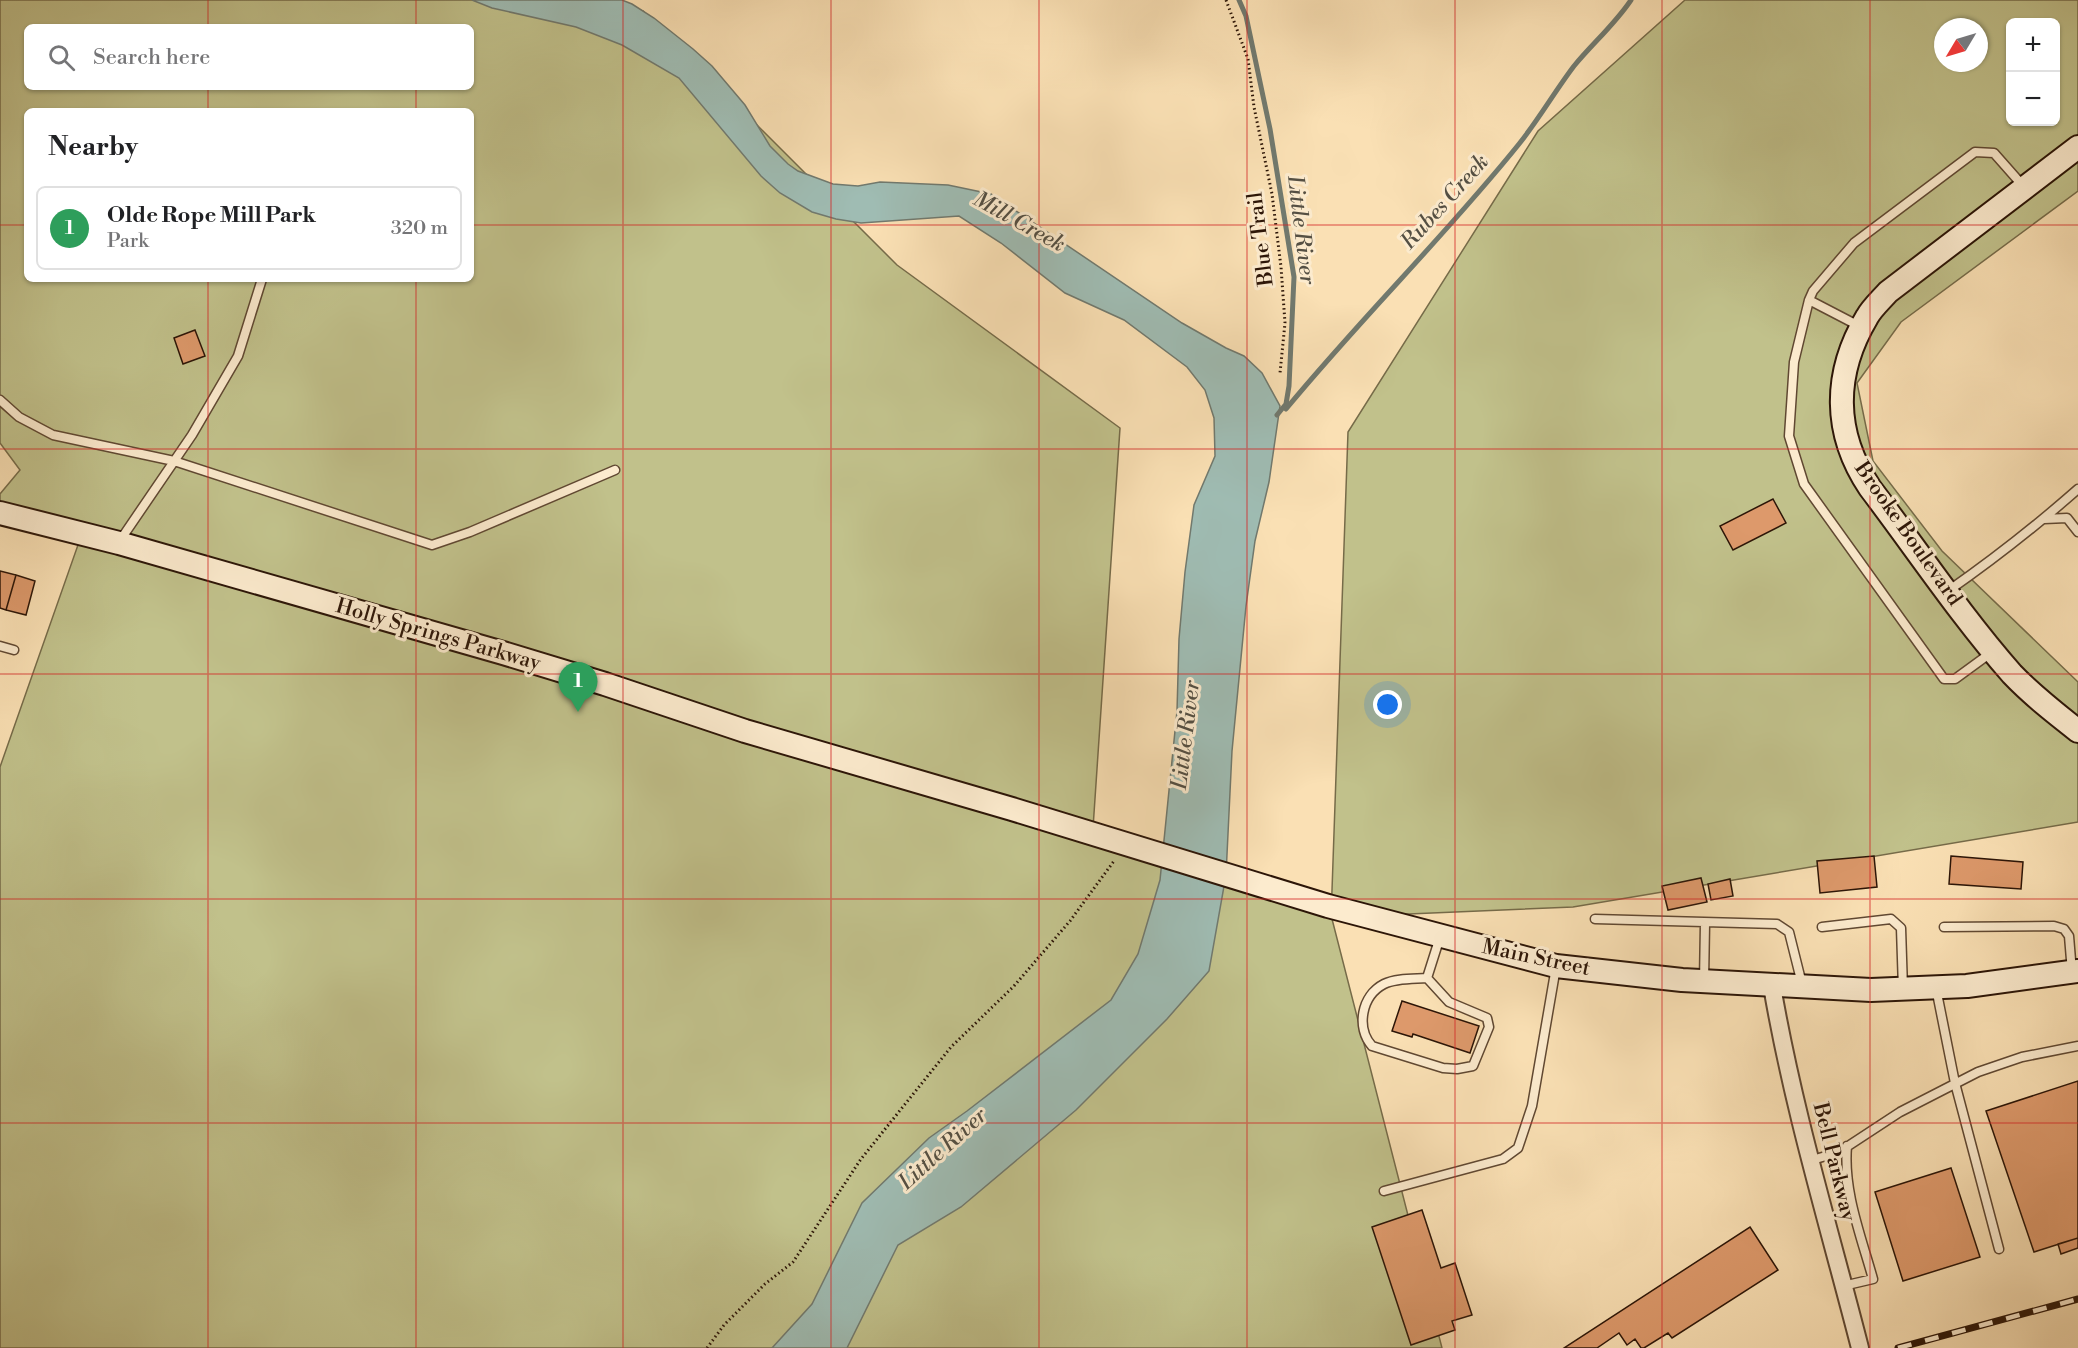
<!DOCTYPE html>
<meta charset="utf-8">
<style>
body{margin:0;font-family:"Libre Bodoni",serif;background:#f6f6f6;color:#202124}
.controls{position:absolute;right:18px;top:18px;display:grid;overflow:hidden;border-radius:9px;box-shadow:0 2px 4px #0004}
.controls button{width:54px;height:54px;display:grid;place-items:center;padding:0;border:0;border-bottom:2px solid #e0e0e0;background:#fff;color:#202124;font:30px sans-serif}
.compass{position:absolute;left:1934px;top:18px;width:54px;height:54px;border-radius:50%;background:#fff;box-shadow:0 2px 4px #0004;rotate:232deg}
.you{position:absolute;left:1388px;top:705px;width:21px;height:21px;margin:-15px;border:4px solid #fff;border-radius:50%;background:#1a73e8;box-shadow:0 0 0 9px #1a73e833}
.badge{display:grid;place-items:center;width:39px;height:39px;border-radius:50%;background:#8f2418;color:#fff;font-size:20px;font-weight:700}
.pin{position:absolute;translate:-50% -50px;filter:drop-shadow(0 2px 3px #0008)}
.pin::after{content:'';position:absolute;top:32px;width:21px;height:18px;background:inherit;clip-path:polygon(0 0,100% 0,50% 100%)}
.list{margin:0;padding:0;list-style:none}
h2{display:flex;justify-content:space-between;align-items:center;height:78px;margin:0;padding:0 24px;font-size:26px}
h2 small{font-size:20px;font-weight:400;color:#757577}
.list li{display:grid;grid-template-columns:39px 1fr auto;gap:18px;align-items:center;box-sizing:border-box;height:84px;margin:0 12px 12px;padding:0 12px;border:2px solid #e0e0e0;border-radius:9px}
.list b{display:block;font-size:22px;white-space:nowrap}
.list p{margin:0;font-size:20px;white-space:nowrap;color:#757577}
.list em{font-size:20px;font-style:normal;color:#757577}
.icon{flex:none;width:33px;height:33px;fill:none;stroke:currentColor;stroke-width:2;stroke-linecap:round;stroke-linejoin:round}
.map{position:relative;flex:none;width:2078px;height:1348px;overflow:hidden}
.search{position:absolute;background:#fff;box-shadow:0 2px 4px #0004;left:24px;top:24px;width:450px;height:66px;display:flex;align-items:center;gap:15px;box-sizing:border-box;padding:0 21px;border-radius:9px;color:#757577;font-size:22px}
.panel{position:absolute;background:#fff;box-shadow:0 2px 4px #0004;left:24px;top:108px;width:450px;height:174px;border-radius:9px}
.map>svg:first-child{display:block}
.green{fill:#c1c18b;stroke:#766b49;stroke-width:1.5;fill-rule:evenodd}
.water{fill:#9fbcb3;stroke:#71796e;stroke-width:1.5}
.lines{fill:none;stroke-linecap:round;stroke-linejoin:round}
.stream{stroke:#71796e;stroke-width:5}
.building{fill:#dd996b;stroke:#2c1507;stroke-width:1.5}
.lane-casing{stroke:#604832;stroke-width:11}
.street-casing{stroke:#604832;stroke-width:20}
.secondary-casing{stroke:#2c1507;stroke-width:26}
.path{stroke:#2c1507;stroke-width:3;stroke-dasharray:1.5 3;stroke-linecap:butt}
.lane{stroke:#fcebce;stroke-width:8}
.street{stroke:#fcebce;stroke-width:16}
.secondary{stroke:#fcebce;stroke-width:22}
.rail-casing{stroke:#2c1507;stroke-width:7}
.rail{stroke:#fcebce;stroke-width:4.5;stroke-dasharray:14;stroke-linecap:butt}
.grid{fill:none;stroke:#d62828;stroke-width:1.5;stroke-opacity:0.55}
.labels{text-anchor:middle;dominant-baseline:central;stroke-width:6;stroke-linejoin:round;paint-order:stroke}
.street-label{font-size:21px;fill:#2c1507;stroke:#fcebce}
.water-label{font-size:22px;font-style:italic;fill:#544f43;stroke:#fcebce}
</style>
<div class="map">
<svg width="2078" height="1348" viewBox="0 0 2078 1348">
<rect width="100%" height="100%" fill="#fae0b4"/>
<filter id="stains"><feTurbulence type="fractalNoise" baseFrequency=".00333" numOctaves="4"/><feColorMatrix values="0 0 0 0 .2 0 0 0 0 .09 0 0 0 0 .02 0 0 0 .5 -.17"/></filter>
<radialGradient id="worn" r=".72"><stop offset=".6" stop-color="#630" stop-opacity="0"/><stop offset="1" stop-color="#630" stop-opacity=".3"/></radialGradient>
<path class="green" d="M0,0h599l44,11 254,254 223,163 -28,415 131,39 108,37 17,-487 190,-301 147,-131h393v191l-177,131 -44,61 16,78 69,90 136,131v140l-505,85 -235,10 -6,2 110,429h-1442v-581l78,-222 -18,-24 -60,-17v-10l20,-24 -20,-27zM2010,22h46v100h-46zM27,27h444v60h-444zM1943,27h36v36h-36zM27,111h444v168h-444z"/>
<path class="water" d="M472,0h150l10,4 22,14 39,31 19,17 33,39 25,41 18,18 10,7 35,13 25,2 22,-4 68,3 43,9 191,129 44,25 18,8 18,17 18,33 -11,76 -14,59 -9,65 -14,145 -6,124 -17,96 -42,48 -91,91 -115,97 -63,38 -51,103h-75l40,-44 50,-101 67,-65 38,-27 144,-111 27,-46 22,-74 17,-169 2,-72 6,-67 9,-67 21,-49 -1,-38 -9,-28 -18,-23 -63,-47 -59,-27 -64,-50 -42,-27 -98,7 -25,-4 -24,-7 -32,-19 -19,-17 -82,-98 -57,-33 -46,-18 -84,-19z"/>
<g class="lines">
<path class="stream" d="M1239,0l7,16 24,113 24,148 -5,109 -3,18 -9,11
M1286,409c75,-91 159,-173 233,-265 20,-25 36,-53 55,-78 18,-22 41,-42 57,-66"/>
</g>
<path class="building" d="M195,330l10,26 -22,8 -9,-26z
M1773,499l13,24 -53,27 -13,-24z
M0,571l16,4 -10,35 -6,-2z
M16,575l19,6 -9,34 -20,-5z
M1874,856l3,31 -57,6 -3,-32z
M1951,856l72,6 -2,27 -72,-5z
M1701,878l6,24 -39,8 -6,-24z
M1730,879l3,17 -22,4 -3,-16z
M1402,1001l77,25 -9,27 -57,-19 -1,3 -20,-6z
M2078,1081v157l-44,14 -48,-141z
M1951,1168l29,89 -77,24 -28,-89z
M1422,1210l19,58 14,-5 17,52 -20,6 3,9 -44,15 -39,-118z
M1750,1227l28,43 -106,68 -4,-5 -24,15h-3l-6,-9 -8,6 -8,-12 -22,15h-33z
M2078,1238v10l-17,6 -3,-10z"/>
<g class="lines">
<defs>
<path id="lane" d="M1809,300l52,27
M0,400l19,17 34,18 121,26 258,84 38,-13 145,-62
M2044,519l23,-1 11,14
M119,542l73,-107 46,-79 24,-77
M1948,591c46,-32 89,-66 130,-102
M0,646l14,4
M1992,652l-37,27h-11l-140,-195 -15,-48 5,-74 15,-62 4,-9 41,-48 121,-91 19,1 30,34
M1595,919l182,5 12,8 13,52
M1822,927l69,-8 10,9 2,61
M1944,927l110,-1 10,3 5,7 3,36
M1427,978l22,24 38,16 2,9 -16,39 -16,3 -14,-1 -71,-22c-16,-18 -11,-50 12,-62 12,-6 30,-5 43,-6l13,-41
M1704,981l1,-57
M1936,988l19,95 44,166
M1809,1161l30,-9 61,-40 78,-40 44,-15 56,-11
M1384,1191l119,-32 15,-11 14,-42 24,-139
M1843,1286l30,-7c-12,-43 -30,-88 -26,-133"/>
<path id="street" d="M1772,986c21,123 57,241 88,362"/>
<path id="secondary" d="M2078,147l-190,145c-7,8 -16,16 -21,25 -34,57 -34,116 3,171 47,62 91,128 142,186 20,21 43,39 66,57
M0,513l119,30 384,110 102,31 140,47 267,78 316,97 228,60 126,14 189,10 96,-4 111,-15"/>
</defs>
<use href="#lane" class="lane-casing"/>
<use href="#street" class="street-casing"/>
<use href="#secondary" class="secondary-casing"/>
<path class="path" d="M1226,0l22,59 6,48 18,87 9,73 4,56 -5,50
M707,1348l17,-23 41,-41 28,-22 68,-103 90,-112 63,-61 56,-65 44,-60"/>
<use href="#lane" class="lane"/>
<use href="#street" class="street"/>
<use href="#secondary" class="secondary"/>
<defs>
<path id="rail" d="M1898,1348l180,-49"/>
</defs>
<use href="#rail" class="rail-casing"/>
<use href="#rail" class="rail"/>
</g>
<path class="grid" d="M208,0v27M416,0v27M623,0v1348M831,0v1348M1039,0v1348M1247,0v1348M1455,0v1348M1662,0v1348M1870,0v1348M208,87v24M416,87v24M0,225h27M471,225h1607M208,279v1069M416,279v1069M0,449h2078M0,674h2078M0,899h2078M0,1123h2078"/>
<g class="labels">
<g class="street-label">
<text transform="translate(1261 239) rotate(-97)">Blue Trail</text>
<text transform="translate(1908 534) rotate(55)">Brooke Boulevard</text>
<text transform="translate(438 635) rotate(16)">Holly Springs Parkway</text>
<text transform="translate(1536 958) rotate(12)">Main Street</text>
<text transform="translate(1834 1162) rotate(76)">Bell Parkway</text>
</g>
<g class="water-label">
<text transform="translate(1445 202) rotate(-48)">Rubes Creek</text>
<text transform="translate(1019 222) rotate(29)">Mill Creek</text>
<text transform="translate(1301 230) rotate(83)">Little River</text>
<text transform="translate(1186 735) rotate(-83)">Little River</text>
<text transform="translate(943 1149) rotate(-42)">Little River</text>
</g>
</g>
<rect width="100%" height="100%" filter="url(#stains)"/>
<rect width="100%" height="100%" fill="url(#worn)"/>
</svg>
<div class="controls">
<button>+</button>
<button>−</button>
</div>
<svg class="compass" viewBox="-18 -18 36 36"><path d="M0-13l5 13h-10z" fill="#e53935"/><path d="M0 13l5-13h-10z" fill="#757577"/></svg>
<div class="you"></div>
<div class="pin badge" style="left:578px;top:712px;background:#2e9e5b">1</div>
<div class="search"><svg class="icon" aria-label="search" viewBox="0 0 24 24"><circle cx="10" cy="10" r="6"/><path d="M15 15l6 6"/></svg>Search here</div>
<section class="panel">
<h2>Nearby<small></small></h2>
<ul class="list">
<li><span class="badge" style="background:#2e9e5b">1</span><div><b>Olde Rope Mill Park</b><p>Park</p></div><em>320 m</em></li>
</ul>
</section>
</div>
